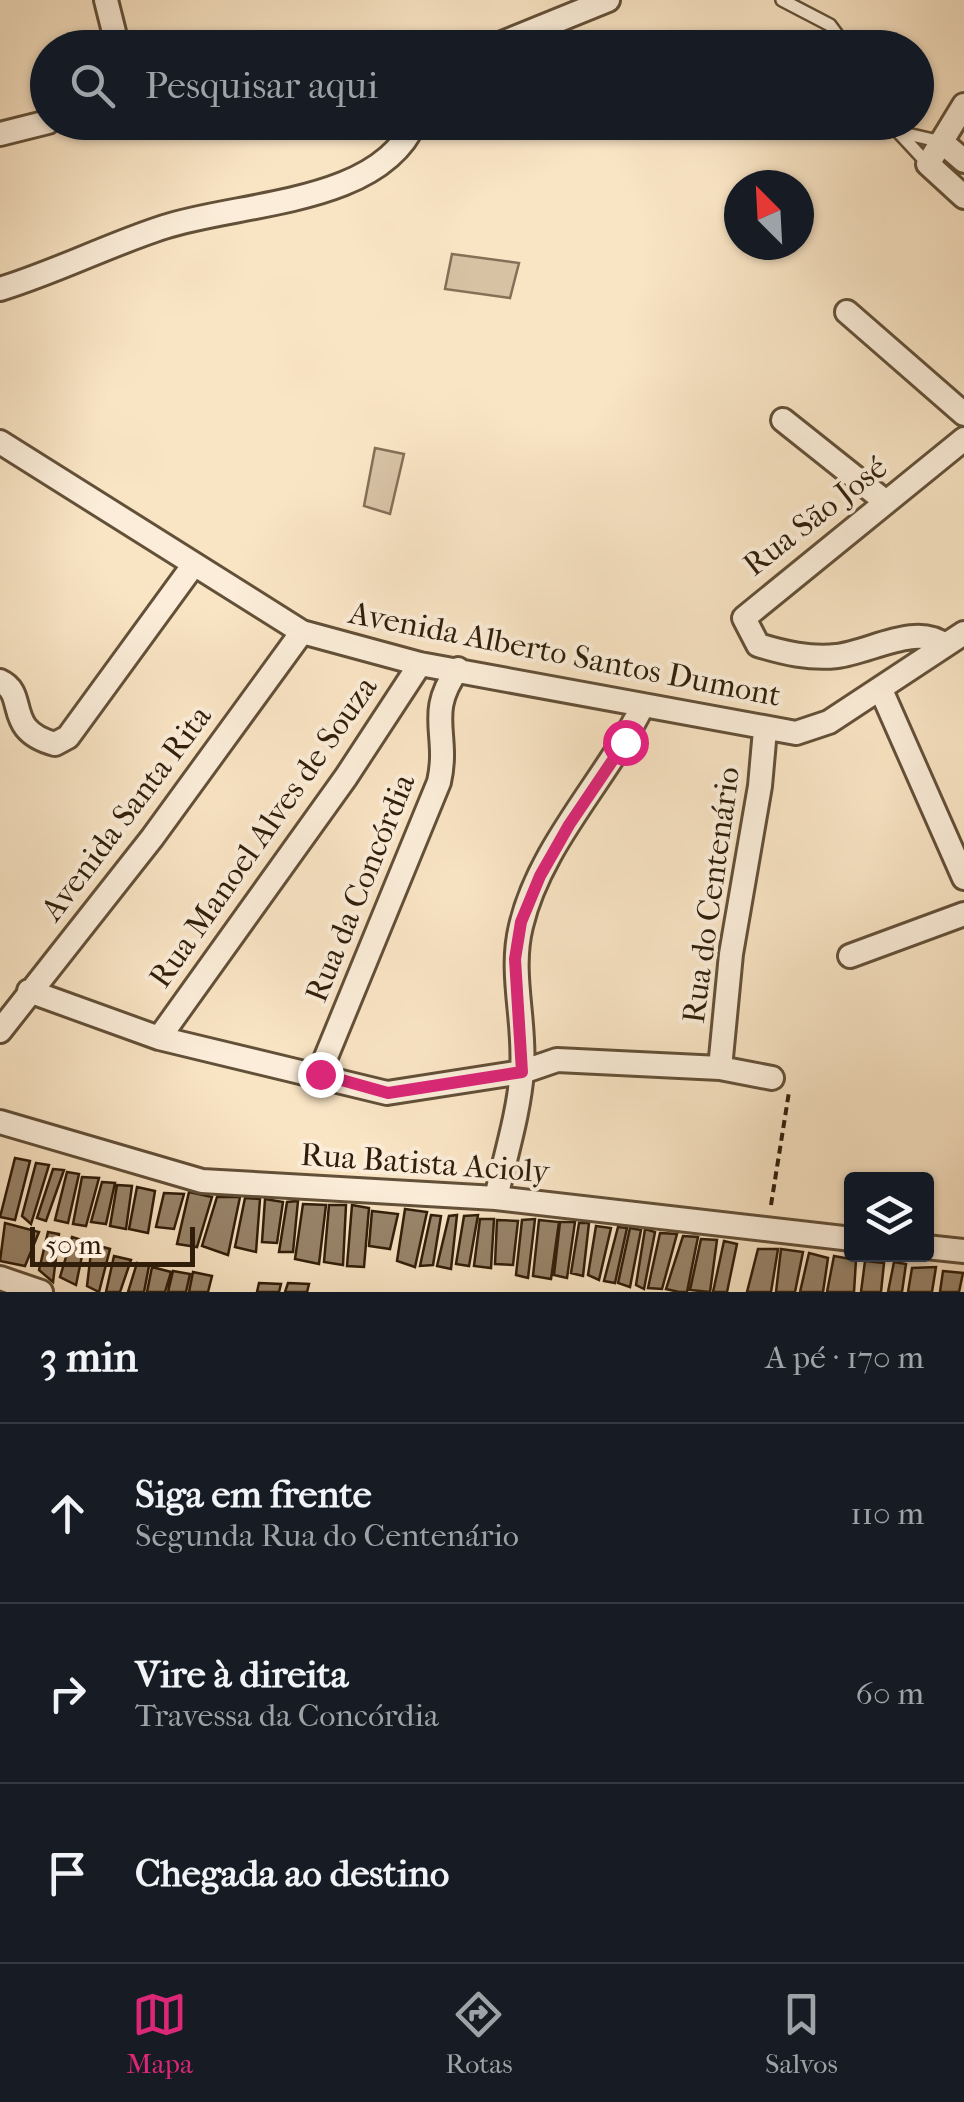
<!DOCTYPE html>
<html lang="pt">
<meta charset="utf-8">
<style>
body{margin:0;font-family:"IM FELL French Canon",serif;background:#242831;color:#f1f3f6}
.controls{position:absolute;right:30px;bottom:30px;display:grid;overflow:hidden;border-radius:10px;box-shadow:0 2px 8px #0004}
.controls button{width:90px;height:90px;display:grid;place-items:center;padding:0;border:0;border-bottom:2px solid #363941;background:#171b24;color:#f1f3f6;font:50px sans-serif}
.compass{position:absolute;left:724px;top:170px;width:90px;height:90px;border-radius:50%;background:#171b24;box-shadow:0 2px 8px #0004;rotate:336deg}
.scale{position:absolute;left:30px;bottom:25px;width:165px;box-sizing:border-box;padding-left:10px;border:5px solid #311e0a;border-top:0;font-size:28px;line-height:35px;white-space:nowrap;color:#311e0a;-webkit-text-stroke:8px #fbedd9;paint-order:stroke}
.stop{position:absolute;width:30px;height:30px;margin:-22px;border:8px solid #db2777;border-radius:50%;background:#fff}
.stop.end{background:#db2777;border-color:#fff;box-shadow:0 2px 10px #0008}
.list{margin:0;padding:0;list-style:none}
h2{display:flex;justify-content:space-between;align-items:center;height:130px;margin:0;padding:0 40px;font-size:42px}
h2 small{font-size:32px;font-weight:400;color:#9ea1a6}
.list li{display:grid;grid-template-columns:65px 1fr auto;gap:30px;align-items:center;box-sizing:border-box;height:180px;padding:0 40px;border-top:2px solid #363941}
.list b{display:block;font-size:38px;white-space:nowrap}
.list p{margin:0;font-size:32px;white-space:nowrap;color:#9ea1a6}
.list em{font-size:32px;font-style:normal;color:#9ea1a6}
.icon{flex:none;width:55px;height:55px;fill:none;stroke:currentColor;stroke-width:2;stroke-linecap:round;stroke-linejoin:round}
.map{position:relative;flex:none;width:964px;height:1292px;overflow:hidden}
.search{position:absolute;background:#171b24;box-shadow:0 2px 8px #0004;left:30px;right:30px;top:30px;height:110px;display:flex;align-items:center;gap:25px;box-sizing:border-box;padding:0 35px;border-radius:55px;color:#9ea1a6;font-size:38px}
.sheet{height:670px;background:#171b24}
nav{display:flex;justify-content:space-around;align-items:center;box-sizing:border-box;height:140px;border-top:2px solid #363941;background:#171b24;font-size:28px;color:#9ea1a6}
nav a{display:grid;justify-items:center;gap:5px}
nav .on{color:#db2777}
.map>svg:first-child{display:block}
.green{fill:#d7c2a4;stroke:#847057;stroke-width:2.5}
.building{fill:#99856b;stroke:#311e0a;stroke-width:2.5}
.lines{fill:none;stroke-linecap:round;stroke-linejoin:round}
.lane-casing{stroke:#635038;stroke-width:16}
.street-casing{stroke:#635038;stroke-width:28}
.path{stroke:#311e0a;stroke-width:4;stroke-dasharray:8 5;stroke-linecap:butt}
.lane{stroke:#fbedd9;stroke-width:11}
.street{stroke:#fbedd9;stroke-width:22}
.route{stroke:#db2777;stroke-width:12}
.labels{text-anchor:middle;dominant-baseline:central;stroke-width:8;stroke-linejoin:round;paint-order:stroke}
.street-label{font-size:32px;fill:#311e0a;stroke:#fbedd9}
</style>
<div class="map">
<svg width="964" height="1292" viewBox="0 0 964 1292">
<rect width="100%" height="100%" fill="#f9e4c4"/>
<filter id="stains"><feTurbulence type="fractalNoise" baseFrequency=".002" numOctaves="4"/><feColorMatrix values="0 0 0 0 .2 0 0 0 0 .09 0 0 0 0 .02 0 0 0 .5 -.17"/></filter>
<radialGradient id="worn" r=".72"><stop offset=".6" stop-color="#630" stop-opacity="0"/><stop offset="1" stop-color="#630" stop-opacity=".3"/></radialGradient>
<path class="green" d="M452,254l67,9 -9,35 -65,-9z
M375,448l29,6 -14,60 -26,-8z"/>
<path class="building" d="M15,1158l15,3 -15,59 -15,-3z
M36,1163l13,2 -18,59 -9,-8z
M53,1169l11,1 -18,51 -9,-3z
M67,1172l12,2 -11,49 -13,-3z
M82,1177l17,1 -13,48 -13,-2z
M102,1182l13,1 -9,41 -15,-2z
M117,1185l15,1 -6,43 -16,-3z
M137,1187l18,4 -7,42 -19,-4z
M189,1192l23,5 -15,50 -20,-3z
M164,1193l20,1 -10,35 -18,-2z
M217,1197h23l-12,58 -26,-9z
M245,1198l15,1 -4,53 -21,-5z
M265,1199l18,3 -6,41 -15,-1z
M298,1201l-5,51h-14l8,-50z
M303,1204l23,1 -7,59 -24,-5z
M329,1205h17l-3,60 -19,-3z
M352,1205l17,3 -5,59 -17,-1z
M405,1209l22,3 -12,55 -18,-6z
M372,1211l26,3 -8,35 -21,-3z
M431,1215l10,1 -8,49 -13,1z
M457,1215l-6,54 -14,-3 12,-50z
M478,1215l-9,51 -13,-2 8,-48z
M480,1219h14l-3,49 -17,-2z
M535,1219l-7,59 -12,-3 6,-55z
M497,1220l21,1 -5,44 -18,-1z
M539,1220l20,2 -8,57 -18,-3z
M560,1222h15l-8,56 -13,-3z
M5,1223l34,9 -14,34 -25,-5z
M579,1223h10l-6,53 -12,-3z
M596,1226l15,2 -12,52 -11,-5z
M618,1227l9,1 -12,55 -11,-2z
M630,1228l11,2 -11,57 -12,-4z
M645,1229l10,3 -11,57 -8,-4z
M48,1232l11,2 -6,48 -14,-12z
M660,1233l17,1 -15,55 -14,-1z
M683,1236l15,1 -11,55h-8l-13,-3z
M72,1237l13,4 -9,44 -16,-8z
M701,1239l16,1 -7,52 -20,-2z
M724,1241l13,3 -10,48h-14z
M92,1244l18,5 -11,43 -12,-6z
M758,1249h20l-7,43h-24z
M781,1249l22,3 -8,40h-19z
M809,1253l19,5 -5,34h-23z
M114,1256l17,4 -11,32h-14z
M834,1256l22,4 -2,32h-27z
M865,1261l19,2 -3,29h-20z
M894,1262l12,2 -4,28h-14z
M137,1263l12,3 -5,26h-16z
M152,1267l19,5 -6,20h-18z
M936,1267l-4,25h-24l4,-24z
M173,1271l17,3 -4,18h-18z
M943,1271l20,2 -4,19h-19z
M193,1272l19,4 -4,16h-19z
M259,1283l22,1 -2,8h-22z
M288,1283l21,1 -2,8h-22z"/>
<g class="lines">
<defs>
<path id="lane" d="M782,0l48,25 17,23
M889,122l39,42
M903,133l39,9"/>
<path id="street" d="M106,0l12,48
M490,48l118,-48
M964,105l-36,59 36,33
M0,134l48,-12
M942,142l22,19
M0,289c56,-17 108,-44 164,-62 76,-25 215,-22 251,-105
M847,312l117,102
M783,420l103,82
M0,442l302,190 118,32 376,69 33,-11 135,-89
M944,645c-27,-22 -74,7 -107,11 -27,3 -53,-3 -79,-11l-14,-27 220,-179
M0,681c29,13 2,49 55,63l13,-7 124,-170
M881,690l83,188
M850,956l114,-42
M29,991l130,47 228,55 135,-21 35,-12 163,8 52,10
M0,1031l152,-193 150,-206
M159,1038l187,-261 74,-113
M720,1068l11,-114 29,-168 5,-56
M319,1074l120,-292c11,-49 -14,-68 19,-113
M0,1122l202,59 294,17 356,41
M496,1198c9,-41 23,-85 26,-127 4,-49 -13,-97 -1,-145 19,-81 86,-147 122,-221
M926,1247l38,4
M0,1278l41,14"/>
</defs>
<use href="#lane" class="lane-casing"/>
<use href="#street" class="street-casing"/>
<path class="path" d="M771,1205l18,-113"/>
<use href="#lane" class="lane"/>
<use href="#street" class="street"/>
</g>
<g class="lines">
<path class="route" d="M320,1074l68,19 134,-21 -7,-113 6,-37 19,-46 29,-51 56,-83"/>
</g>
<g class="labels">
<g class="street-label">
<text transform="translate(815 516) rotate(-38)">Rua São José</text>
<text transform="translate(565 654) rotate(11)">Avenida Alberto Santos Dumont</text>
<text transform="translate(126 813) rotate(-53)">Avenida Santa Rita</text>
<text transform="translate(263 832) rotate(-55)">Rua Manoel Alves de Souza</text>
<text transform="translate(360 888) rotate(-68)">Rua da Concórdia</text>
<text transform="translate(711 895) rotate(-82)">Rua do Centenário</text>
<text transform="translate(425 1163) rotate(4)">Rua Batista Acioly</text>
</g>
</g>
<rect width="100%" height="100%" filter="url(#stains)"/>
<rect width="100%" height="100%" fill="url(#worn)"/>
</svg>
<div class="controls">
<button><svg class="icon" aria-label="layers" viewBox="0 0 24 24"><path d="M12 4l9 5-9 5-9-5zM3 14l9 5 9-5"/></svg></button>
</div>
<svg class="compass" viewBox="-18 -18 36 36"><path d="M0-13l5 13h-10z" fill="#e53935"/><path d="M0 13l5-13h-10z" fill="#9ea1a6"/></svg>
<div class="scale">50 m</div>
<div class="stop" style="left:625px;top:742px"></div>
<div class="stop end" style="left:320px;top:1074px"></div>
<div class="search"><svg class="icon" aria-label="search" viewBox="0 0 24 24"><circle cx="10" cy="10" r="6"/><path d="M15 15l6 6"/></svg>Pesquisar aqui</div>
</div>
<section class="sheet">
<h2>3 min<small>A pé · 170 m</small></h2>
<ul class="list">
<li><svg class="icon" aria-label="ahead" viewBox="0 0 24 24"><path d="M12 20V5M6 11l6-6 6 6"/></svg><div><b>Siga em frente</b><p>Segunda Rua do Centenário</p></div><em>110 m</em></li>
<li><svg class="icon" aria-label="right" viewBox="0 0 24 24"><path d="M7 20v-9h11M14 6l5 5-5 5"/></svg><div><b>Vire à direita</b><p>Travessa da Concórdia</p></div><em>60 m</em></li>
<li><svg class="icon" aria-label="arrive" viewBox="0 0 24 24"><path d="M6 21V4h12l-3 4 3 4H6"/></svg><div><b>Chegada ao destino</b></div></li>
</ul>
</section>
<nav>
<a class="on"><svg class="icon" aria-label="map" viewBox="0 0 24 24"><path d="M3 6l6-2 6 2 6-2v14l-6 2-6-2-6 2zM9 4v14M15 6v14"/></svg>Mapa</a>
<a><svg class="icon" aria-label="directions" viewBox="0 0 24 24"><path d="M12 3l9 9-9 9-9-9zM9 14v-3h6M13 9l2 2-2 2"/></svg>Rotas</a>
<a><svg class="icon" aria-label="saved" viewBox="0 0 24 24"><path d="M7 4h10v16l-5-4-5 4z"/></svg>Salvos</a>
</nav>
